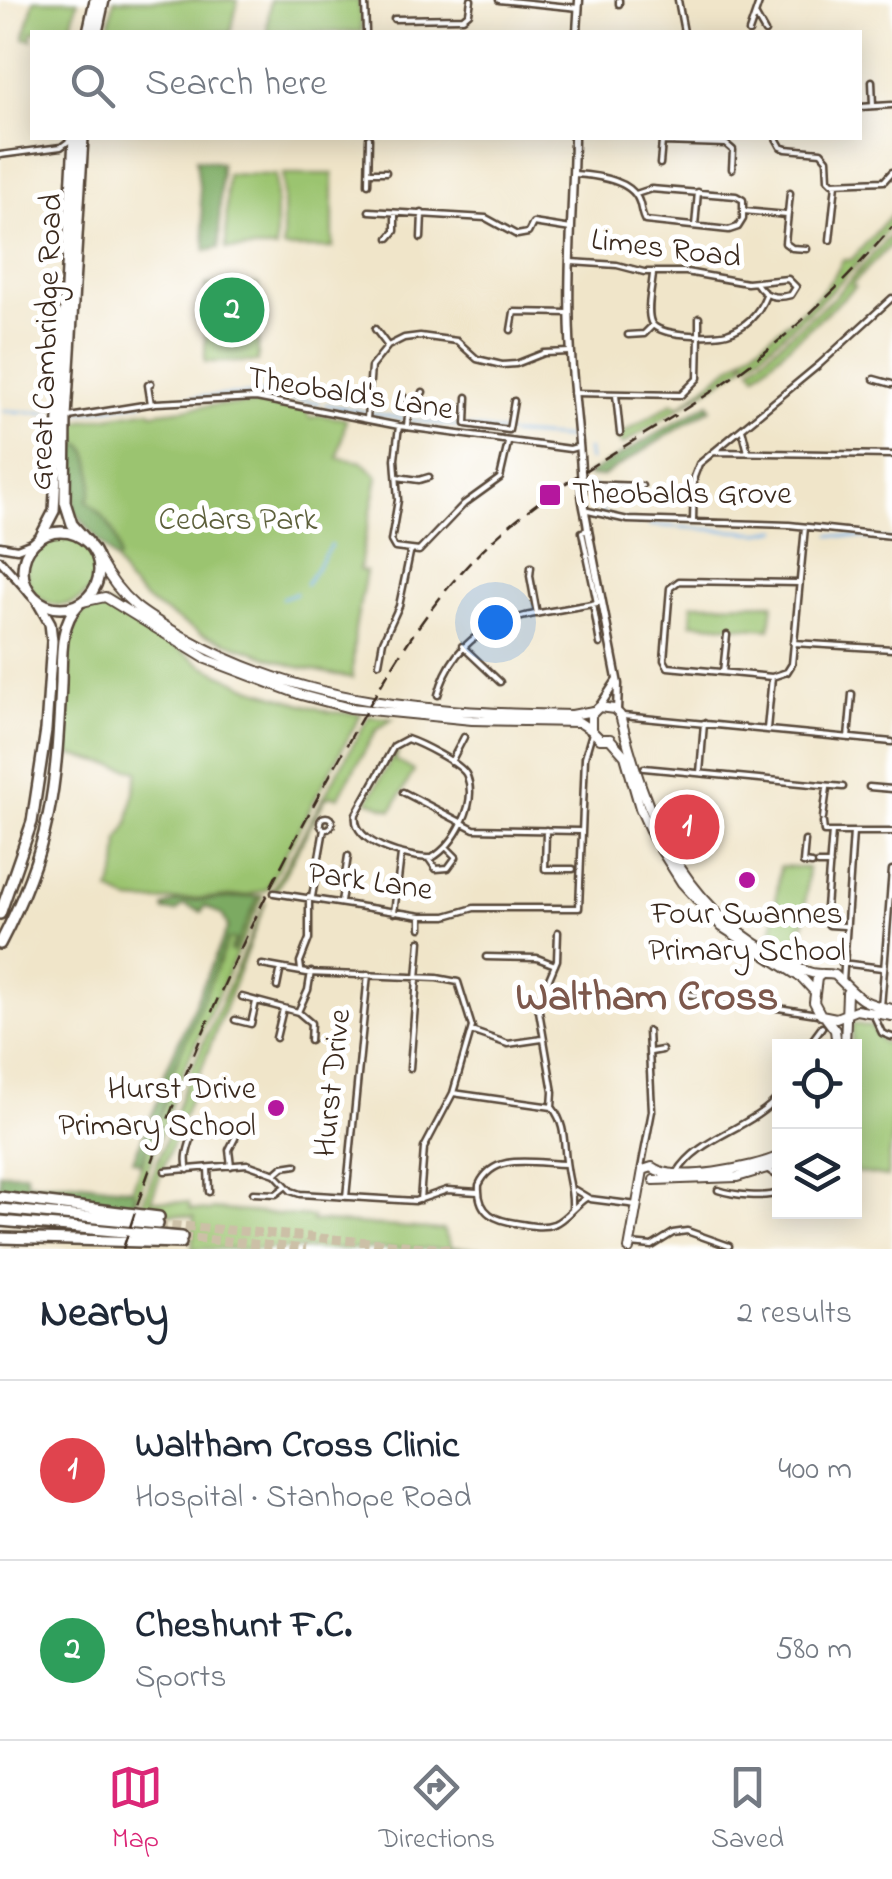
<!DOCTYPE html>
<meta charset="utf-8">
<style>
body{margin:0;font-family:"Indie Flower",sans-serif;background:#f2f2f3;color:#1f2937}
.controls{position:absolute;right:30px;bottom:30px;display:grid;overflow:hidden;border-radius:0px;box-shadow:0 5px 25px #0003}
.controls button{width:90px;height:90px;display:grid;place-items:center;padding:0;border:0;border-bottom:2px solid #e0e1e3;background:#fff;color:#1f2937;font:50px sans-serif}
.you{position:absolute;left:495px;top:622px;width:35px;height:35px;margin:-25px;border:8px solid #fff;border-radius:50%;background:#1a73e8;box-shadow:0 0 0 15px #1a73e833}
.badge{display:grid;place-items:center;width:65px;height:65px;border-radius:50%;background:#db2777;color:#fff;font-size:32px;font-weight:700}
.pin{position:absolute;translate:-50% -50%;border:5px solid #fff;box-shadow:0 2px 10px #0006}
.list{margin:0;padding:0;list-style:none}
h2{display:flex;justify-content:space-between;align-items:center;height:130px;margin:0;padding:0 40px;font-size:42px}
h2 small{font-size:32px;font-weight:400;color:#747a83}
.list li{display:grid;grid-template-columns:65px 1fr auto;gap:30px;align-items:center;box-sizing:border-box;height:180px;padding:0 40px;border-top:2px solid #e0e1e3}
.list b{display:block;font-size:38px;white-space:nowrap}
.list p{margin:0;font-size:32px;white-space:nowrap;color:#747a83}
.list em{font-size:32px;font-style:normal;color:#747a83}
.icon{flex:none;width:55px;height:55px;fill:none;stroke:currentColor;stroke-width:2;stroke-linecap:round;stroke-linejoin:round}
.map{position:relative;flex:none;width:892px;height:1249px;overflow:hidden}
.search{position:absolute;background:#fff;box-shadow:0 5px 25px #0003;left:30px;right:30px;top:30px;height:110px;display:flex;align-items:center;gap:25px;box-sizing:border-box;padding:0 35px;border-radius:0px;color:#747a83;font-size:38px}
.sheet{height:490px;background:#fff}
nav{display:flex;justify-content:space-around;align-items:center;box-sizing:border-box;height:140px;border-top:2px solid #e0e1e3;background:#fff;font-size:28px;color:#747a83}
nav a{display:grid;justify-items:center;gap:5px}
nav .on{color:#db2777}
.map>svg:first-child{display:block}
.green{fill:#9bc470;stroke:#6b7747;stroke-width:2.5}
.forest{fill:#7caa62;stroke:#5c6a40;stroke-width:2.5}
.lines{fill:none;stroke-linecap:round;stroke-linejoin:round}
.stream{stroke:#76b2e8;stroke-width:2.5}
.highway-tunnel{stroke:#ccc0a7;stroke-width:9;stroke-dasharray:9 4.5;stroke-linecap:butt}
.street-casing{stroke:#564638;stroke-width:9}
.secondary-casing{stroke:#564638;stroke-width:11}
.primary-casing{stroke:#564638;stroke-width:12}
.highway-casing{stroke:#564638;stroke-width:14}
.street{stroke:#fff;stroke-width:4}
.secondary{stroke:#fff;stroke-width:6}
.primary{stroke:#fff;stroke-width:8}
.highway{stroke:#fff;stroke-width:9}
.rail{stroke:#3b2a1e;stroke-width:2.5;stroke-dasharray:15 8;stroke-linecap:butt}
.poi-dot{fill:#b5179e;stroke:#fff;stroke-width:4}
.labels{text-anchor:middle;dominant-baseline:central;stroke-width:10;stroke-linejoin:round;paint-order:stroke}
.street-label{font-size:32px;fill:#3b2a1e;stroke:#fff}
.poi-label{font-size:32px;fill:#3b2a1e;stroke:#fff;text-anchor:start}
.park-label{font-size:32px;fill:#5d603b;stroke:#fff}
.district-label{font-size:42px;font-weight:bold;fill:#7d584c;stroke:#fff}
</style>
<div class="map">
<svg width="892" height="1249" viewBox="0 0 892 1249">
<rect width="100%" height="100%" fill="#fff"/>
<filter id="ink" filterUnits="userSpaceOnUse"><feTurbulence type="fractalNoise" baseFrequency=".01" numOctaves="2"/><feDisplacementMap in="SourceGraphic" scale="20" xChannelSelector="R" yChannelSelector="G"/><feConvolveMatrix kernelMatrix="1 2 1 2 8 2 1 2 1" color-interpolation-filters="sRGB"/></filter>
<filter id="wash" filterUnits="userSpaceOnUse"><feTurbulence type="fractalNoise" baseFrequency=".0048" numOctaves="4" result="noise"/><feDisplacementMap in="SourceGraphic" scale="40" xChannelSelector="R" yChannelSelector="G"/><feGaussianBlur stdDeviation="2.25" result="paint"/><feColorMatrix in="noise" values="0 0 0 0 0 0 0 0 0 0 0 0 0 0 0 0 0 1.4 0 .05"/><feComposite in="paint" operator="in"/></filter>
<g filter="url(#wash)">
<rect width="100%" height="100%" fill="#f0e5c9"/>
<path class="green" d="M34,0h44l-9,32h-37v8l-8,-2z
M114,0h124l-7,32h-123z
M270,0h89l3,32h-95z
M227,174l49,1v74h-50z
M283,174h50v74h-50z
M892,214v10c-42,52 -91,98 -144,139l-5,-6c34,-28 82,-56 100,-97h8z
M892,234v10l-40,40 3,3 -4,4 -95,84 -5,-7 82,-70z
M206,285h52v77h-53z
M741,359l4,6 -123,80 -5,-8 56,-34 7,3c22,-16 38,-31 61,-47z
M260,404l45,5 5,9 9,-3 27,4 -8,39 25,4 15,15 -19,93 7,2 -11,57 -3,49 -59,-12 -93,-33 -52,-31 -20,-19 -13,-23 -41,-49 -3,-88 78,-13 3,3 63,-8z
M26 570a35 35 0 1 1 70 0a35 35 0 1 1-70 0Z
M773,603l-3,26 -79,-6 1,-19z
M107,605l19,9 78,52 46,22 79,24 32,2 -95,176 -19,5 -103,7 -14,-1 -20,-10 7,-22 2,-30 9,-14 10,-54 -71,-17c1,-38 -8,-114 17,-143z
M369,716l24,3 -16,10 -39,69 -7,-3 -6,4 -49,91h-4z
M396,751l2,2 -3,7 19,11 -22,39 -24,-9z
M780,866l28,2 -4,57h-4l-4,35 -25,-15z
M259,896h4l-78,171 -50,138 -3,-16 35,-92 5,-24 56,-134h8l-3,13z
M266,901l-115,299 38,3 1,6 19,2 4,-2 99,8v4l131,9 9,17 31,2h-291l2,-32 -54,-7 49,-135z
M852,1023l20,4 10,15 10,2v94l-5,39 -32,-5z"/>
<path class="forest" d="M196,159l25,4 -2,85 -13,3z
M709,403l2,5 -108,68 -15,1v-3l9,-5z
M71,423l9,23 3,-1c10,14 13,43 4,56 18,15 33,34 32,58l-4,1 -41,-49z
M259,896l-26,56 -3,-1 5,-11 -7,-1 -56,134 -5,24 -26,67 -8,-4 29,-69 -4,-2 70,-162 -5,-11 -18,-10 -3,6 -18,-7 -8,7 -11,-1 -1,-4 12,-5z
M0,1173h26l1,10 47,-1 58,7 3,4 -1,16 -134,-17z"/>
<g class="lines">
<path class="stream" d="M159,399l103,-5 58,9
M325,404l79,15
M4,411l49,2
M76,413l66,-11
M410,420l98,13
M511,434l59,4
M587,449l3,11
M594,486l5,22 8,10 34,6
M649,525l110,8 19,-3
M830,535l62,5
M306,584l25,-39
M282,598l14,-5"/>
</g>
</g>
<g filter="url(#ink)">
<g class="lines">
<path class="highway-tunnel" d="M158,1224l291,25
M182,1237l124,12"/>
<defs>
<path id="street" d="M499,0l80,8
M678,0l6,32
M365,3l1,29
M619,4v-4
M756,16l9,16
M394,19l69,-1 6,-5 2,-13
M749,32l11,-32
M872,81l1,25
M860,107l32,-2
M776,138l5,9 5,2 35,3 6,7 1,20 4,4 52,-2 8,-9
M0,155l61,-8 12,-9
M660,164l2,-22 64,2 7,6 -1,19
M370,172h16
M574,174c18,1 53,5 63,23 5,8 3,16 8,24l84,9 9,-3 5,-8v-19l-7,-4 -85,-7 -15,5
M368,184l1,-46
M790,193l-5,50 7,5 15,1
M369,211l117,7 31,17 11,-2 5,-10 38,6
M744,211l43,4
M695,226l3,-34
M389,238l6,-7v-18
M421,238l1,-25
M830,240l6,-56
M571,262l46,3 27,7h42l61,11 41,-4 8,8 -5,8c-15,4 -26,2 -35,-12
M653,274c-1,13 -7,36 -2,48 6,15 62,15 76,11 19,-6 32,-20 39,-38
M375,329l12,16
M511,330l3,-18 56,1
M699,334v-16
M628,335l16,-1 9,-9
M874,379l18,5
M573,393l108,2 17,-17 1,-42
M616,395l4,38
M403,396l6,9 8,-4 6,-9
M467,397l-1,27 43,6 5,-29
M151,404l-3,-19 3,-2
M69,417l87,-14 100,-5 143,28 171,23 7,-2
M367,419l4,-52 17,-21 16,-8 16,-2 37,5 20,18 25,6 14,-1 28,-11 26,-1
M399,426l-4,33 3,41 -7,41 4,7 24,3 45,-47 36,-26 8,-35
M407,426l2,-20
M742,429l6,23
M713,452l179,3
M397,477l22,3 10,-3
M583,484l59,2
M588,511l40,9 161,5 103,11
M693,522l1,-45 5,-13 121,-100 72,-66
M588,530l-6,2 15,71
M531,567l-1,9 7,38
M593,604l7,40
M793,643l99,6
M462,646l38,36
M379,663l4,-22 16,-35 11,-53
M723,672l4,-37
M772,677l-104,-10 -4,-7 6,-72 9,-7 120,2
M438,695c23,-83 93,-78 164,-93
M623,716l269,26
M767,729l5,-52 15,-5 5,-8 13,-137
M848,738l4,-44
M407,739c12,4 56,25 60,37 11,28 -12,68 -35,82 -24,0 -81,-14 -76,-44l38,-68z
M451,762l13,-25
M644,768l199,19
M700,773l4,-50
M869,787l23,2
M403,792l71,37 105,2
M652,808l8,4 26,2
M320 823a6 6 0 1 1 12 0a6 6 0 1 1-12 0Z
M823,818l4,-30
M823,823l1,9h68
M546,830l-1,39h28
M832,832l-7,88 4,5 15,1
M805,841l-2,22 9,1
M429,859l7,10 12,-1 8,-11 -10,-10
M818,864h12
M274,893l147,23h25l28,-8h105l6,-151 7,-24
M312,897l12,-68
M341,902l7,-46
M394,913l7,-58
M421,928v-12
M797,952l46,3
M486,957l51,1 18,7
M842,963l40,5
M262,965l45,8 130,5 21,4 14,45 -19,66 -29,55 -4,52
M301,970l-1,-8 9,-23v-42
M843,982l10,-150
M277,987l3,-15
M687,994l130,20
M242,997l56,15 10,-22 3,-18
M881,1007l11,-137
M298,1012l13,11 -1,18
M874,1016l8,17 10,4
M235,1020l16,4 5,-22
M471,1031l37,13 34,-5
M276,1038l7,-29
M808,1046l14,-19
M651,1052l11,-2
M410,1068l10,-127
M453,1093l99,14
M552,1107l1,-15 -15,-87 19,-45 1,-28
M552,1107c15,19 11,39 15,61 2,15 6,24 5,40
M566,1164c-30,0 -72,-13 -87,21 -2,29 17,36 42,39 11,2 22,4 33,0 12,-5 21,-19 32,-26
M231,1166l-2,-16 7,-14
M208,1168l1,24
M641,1168l11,-57 -4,-80
M767,1169l12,8
M188,1170c-5,-18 5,-29 7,-47
M165,1171l82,-7 28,10 8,-7 13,-2
M677,1173c22,-37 75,-44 103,-78
M275,1174l16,17 9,3 115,7 32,-11 31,2
M575,1190l15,9 47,6
M718,1190c15,5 48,9 62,2
M253,1193l23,1 9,-7
M346,1197l22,-223
M630,1244l22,2 21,-13 14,-2 42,15"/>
<path id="secondary" d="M577,32l2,-32
M574,138c-1,71 -8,144 -3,216 3,46 10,93 11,138 0,12 5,25 6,38l30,154 -1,27
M0,546l17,3 18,-7
M0,560l30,34
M599,707l18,-27"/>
<path id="primary" d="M98,558c24,44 45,56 88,80 123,69 249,74 386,77l21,-4
M82,602l23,-5 101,62 95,36 49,13 122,12 107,2 12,8
M610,739h-10l-9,-9v-15l8,-8 15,2 6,6c26,99 57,184 151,238 12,7 27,17 41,20 8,2 15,0 23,2 23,21 23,28 57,34
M610,739l15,17 15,52 13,29 29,46 40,44 81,52 11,12
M822,974l-5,4 -3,24 7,13 15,3 20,-8 36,6
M826,1018l9,12 2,16
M845,1046l2,-53
M654,1180l83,-3 43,-13
M629,1249l14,-79 9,-3c22,17 102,1 128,-11"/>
<path id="highway" d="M88,32l7,-32
M97,32l7,-32
M83,138l-17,279 -1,85 7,22 16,18
M23 570a38 38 0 1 1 76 0a38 38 0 1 1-76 0Z
M40,538l14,-27 20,-373
M0,914l32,-92 14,-92 6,-89 -2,-18 -12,-21
M0,944c51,-98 56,-152 61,-260 1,-27 -2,-60 18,-80
M0,1197l159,20
M0,1209l158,15
M0,1221l182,16
M0,1238l181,5"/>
</defs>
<use href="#street" class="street-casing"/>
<use href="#secondary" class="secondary-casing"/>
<use href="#primary" class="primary-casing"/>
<use href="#highway" class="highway-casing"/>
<use href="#street" class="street"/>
<use href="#secondary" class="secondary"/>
<use href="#primary" class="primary"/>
<use href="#highway" class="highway"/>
<path class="rail" d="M123,1249c54,-172 127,-333 216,-490 47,-85 93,-167 167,-231 62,-53 135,-89 202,-134 69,-46 130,-103 184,-167"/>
</g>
</g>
<g class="poi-dot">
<rect x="538" y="483" width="24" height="24" rx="5"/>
<circle cx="747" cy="880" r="10"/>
<circle cx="276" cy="1108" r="10"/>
</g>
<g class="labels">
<g class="street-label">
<text transform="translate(666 250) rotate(7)">Limes Road</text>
<text transform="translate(48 342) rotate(-88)">Great Cambridge Road</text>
<text transform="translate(350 395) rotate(9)">Theobald's Lane</text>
<text transform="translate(370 883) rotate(8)">Park Lane</text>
<text transform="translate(334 1083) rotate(-84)">Hurst Drive</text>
</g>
<g class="poi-label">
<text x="572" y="495">Theobalds Grove</text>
<text x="747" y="915" text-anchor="middle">Four Swannes<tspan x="747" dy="37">Primary School</tspan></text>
<text x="256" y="1090" text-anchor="end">Hurst Drive<tspan x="256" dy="37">Primary School</tspan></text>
</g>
<g class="park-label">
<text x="238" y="521">Cedars Park</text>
</g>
<g class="district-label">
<text x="647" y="998">Waltham Cross</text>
</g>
</g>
</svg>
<div class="controls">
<button><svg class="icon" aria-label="locate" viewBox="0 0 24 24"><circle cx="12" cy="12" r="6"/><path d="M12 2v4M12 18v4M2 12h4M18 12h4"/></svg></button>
<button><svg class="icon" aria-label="layers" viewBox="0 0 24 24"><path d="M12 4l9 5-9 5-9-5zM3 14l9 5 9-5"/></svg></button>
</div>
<div class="you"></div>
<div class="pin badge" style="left:687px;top:827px;background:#e0444e">1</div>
<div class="pin badge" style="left:232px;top:310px;background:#2e9e5b">2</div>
<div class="search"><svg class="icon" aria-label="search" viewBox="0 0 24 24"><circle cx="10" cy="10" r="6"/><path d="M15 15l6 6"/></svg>Search here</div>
</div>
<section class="sheet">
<h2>Nearby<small>2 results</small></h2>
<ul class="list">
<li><span class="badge" style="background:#e0444e">1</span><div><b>Waltham Cross Clinic</b><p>Hospital · Stanhope Road</p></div><em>400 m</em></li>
<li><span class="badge" style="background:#2e9e5b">2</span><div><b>Cheshunt F.C.</b><p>Sports</p></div><em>580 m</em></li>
</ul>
</section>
<nav>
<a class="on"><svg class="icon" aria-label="map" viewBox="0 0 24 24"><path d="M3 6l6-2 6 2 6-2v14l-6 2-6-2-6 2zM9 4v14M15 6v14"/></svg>Map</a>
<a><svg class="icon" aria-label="directions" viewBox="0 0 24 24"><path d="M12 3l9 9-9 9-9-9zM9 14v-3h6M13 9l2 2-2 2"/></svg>Directions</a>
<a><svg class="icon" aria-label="saved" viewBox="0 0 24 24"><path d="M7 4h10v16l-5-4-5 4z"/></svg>Saved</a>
</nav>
